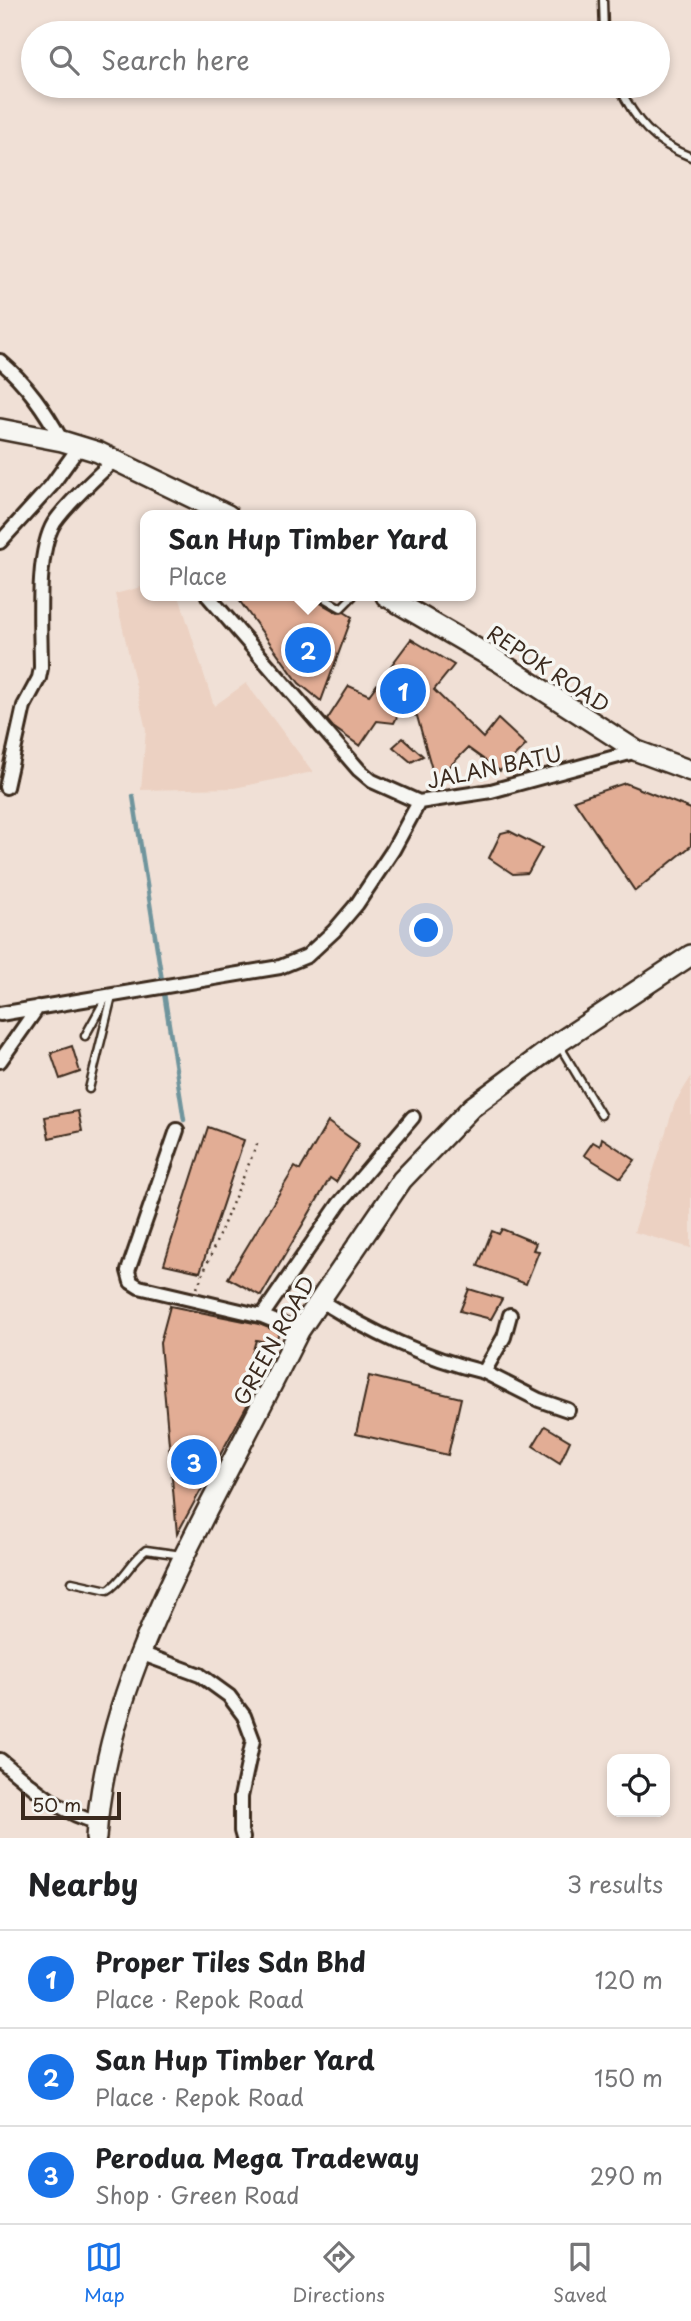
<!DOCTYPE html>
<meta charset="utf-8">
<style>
body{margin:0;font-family:"Playpen Sans",sans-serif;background:#f2f2f2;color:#202124}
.controls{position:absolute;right:21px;bottom:21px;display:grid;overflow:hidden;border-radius:14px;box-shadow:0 4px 10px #0003}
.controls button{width:63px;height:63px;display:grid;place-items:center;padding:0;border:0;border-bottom:2px solid #e0e0e0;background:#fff;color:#202124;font:35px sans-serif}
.scale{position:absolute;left:21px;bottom:18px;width:100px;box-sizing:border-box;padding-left:7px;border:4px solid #3b2a1e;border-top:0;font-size:19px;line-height:24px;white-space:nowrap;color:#3b2a1e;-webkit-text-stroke:5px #f6f6f2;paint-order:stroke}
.you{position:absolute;left:427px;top:931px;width:24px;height:24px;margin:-18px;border:5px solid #fff;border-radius:50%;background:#1a73e8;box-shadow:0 0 0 10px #1a73e833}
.badge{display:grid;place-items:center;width:46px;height:46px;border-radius:50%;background:#1a73e8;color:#fff;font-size:23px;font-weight:700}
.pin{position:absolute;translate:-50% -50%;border:4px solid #fff;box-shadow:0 2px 7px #0006}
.popup{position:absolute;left:140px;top:510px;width:336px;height:91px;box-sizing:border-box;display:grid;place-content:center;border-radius:14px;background:#fff;filter:drop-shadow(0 2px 5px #0005);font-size:23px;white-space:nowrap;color:#757577}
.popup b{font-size:26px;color:#202124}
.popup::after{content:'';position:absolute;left:50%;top:100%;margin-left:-14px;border:14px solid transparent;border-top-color:#fff}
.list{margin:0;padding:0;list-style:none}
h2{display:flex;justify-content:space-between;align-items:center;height:91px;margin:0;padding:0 28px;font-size:30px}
h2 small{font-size:23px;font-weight:400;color:#757577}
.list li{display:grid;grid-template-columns:46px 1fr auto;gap:21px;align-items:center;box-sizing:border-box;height:98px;padding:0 28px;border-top:2px solid #e0e0e0}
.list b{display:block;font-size:26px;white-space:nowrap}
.list p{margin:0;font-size:23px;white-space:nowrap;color:#757577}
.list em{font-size:23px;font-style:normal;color:#757577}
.icon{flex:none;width:38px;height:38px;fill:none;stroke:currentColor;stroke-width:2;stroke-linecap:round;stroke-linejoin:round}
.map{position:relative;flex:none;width:691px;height:1838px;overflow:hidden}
.search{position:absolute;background:#fff;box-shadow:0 4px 10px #0003;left:21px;right:21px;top:21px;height:77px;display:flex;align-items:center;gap:18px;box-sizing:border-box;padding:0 24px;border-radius:38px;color:#757577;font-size:26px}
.sheet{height:385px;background:#fff}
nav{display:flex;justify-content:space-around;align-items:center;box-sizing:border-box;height:98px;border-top:2px solid #e0e0e0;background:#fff;font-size:19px;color:#757577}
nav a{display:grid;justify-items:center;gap:4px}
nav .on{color:#1a73e8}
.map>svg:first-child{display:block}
.built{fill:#ecd1c2}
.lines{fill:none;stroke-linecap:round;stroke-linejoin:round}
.stream{stroke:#6f959d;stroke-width:4.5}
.building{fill:#e2ad95;stroke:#3b2a1e;stroke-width:2}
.service-casing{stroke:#3b2a1e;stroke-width:11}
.minor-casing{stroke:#3b2a1e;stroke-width:18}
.primary-casing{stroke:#3b2a1e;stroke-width:24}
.path{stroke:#3b2a1e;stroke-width:2.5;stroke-dasharray:2 5;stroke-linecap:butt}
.service{stroke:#f6f6f2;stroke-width:6}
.minor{stroke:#f6f6f2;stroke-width:12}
.primary{stroke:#f6f6f2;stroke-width:19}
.labels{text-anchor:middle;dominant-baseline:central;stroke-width:7;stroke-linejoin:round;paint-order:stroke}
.street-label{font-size:21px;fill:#3b2a1e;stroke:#f6f6f2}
</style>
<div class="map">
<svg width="691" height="1838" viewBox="0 0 691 1838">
<rect width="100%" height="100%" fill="#f0e0d6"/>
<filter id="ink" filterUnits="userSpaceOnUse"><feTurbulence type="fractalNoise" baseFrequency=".0143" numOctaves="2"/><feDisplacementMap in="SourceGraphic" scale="14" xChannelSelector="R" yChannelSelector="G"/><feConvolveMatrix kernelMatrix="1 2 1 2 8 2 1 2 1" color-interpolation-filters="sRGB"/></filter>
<g filter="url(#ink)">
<path class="built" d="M145,586v10h34l35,110 32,-23 67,89 -79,16 -93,2 5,-60 -31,-136z
M691,1077v171l-57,-16 41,-129z"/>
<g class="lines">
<path class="stream" d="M133,796l51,324"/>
</g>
<path class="building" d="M236,596h78l3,5 21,12 6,-1 8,5 -31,84 -22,-18z
M411,639l43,26 -20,25 49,48 15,-19 28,26 -26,26 -32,-23 -21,21 -7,12 -7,-8 -16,-57 -17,-5 -6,12 -17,-2 -17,25 -27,-19 -6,-7 22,-34 20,9z
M403,738l20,18 -12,6 -18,-15z
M625,783l66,26v37l-56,45 -61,-91z
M509,831l33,17 -14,25 -15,1 -24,-16 12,-25z
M72,1046l8,26 -20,7 -9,-26z
M78,1111l4,20 -33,7 -4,-21z
M328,1122l31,22 -23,38 -6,-4 -69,118 -33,-18 67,-111 5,3z
M208,1127l36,13 -44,132 -36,-8z
M602,1138l33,22 -14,18 -37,-23 9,-13 7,4z
M502,1229l34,14 -3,7 6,1 -13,33 -48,-18 14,-35 7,3z
M469,1289l33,10 -11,20 -31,-8z
M170,1306l89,18 20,8 -4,12 -19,-4 -8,28 8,21 -79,145 -17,-191z
M369,1376l92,22 -13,57 -92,-21z
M545,1426l25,15 -10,22 -27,-17z"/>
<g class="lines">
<defs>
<path id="service" d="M603,0l1,33
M619,86c16,35 35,57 72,71
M320,596l21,12 12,-12
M85,1036l21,-38
M559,1045l42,70
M89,1089l23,-93
M72,1582l36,8c14,-8 23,-29 38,-40l36,5"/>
<path id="minor" d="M0,361c27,23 45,49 62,80
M0,542l51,-56 28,-39
M208,596l151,174 13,11 47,21
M6,787l18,-81 15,-28 2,-10c0,-38 -6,-114 13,-145 14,-21 42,-45 60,-63
M0,1014l280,-47 27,-11 27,-25 23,-27 36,-54 26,-48 72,-11 146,-40
M0,1061l38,-54
M177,1130l-49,141 3,11 8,5 123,29 37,15
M319,1300c54,33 103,57 165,72l20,-35 6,-22
M262,1316l77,-112 74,-87
M484,1372l55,28 29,10
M140,1653l60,22 29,21 15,20 9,24 -12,57v34l2,7
M0,1760c30,24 59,53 97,62"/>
<path id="primary" d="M0,429l62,12 36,11 130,63
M386,596l112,65 139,90 54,20
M96,1838c8,-124 64,-237 120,-345 28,-54 56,-108 83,-162l103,-151 70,-73 86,-64 133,-88"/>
</defs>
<use href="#service" class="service-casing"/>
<use href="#minor" class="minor-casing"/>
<use href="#primary" class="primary-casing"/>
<path class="path" d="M197,1288l61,-146"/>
<use href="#service" class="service"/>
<use href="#minor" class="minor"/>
<use href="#primary" class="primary"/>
</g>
</g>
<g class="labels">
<g class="street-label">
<text transform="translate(549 668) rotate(33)">REPOK ROAD</text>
<text transform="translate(494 766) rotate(-12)">JALAN BATU</text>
<text transform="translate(273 1340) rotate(-61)">GREEN ROAD</text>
</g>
</g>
</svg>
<div class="controls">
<button><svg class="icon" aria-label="locate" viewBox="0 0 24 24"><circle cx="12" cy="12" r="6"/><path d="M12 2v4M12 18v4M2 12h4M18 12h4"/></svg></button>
</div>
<div class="scale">50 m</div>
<div class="you"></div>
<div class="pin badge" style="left:403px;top:691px">1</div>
<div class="pin badge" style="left:308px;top:650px">2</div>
<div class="popup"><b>San Hup Timber Yard</b>Place</div>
<div class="pin badge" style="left:194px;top:1462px">3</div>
<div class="search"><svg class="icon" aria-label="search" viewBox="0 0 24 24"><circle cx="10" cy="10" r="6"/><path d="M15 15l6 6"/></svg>Search here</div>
</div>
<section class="sheet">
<h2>Nearby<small>3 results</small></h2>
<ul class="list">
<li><span class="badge">1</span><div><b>Proper Tiles Sdn Bhd</b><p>Place · Repok Road</p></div><em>120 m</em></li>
<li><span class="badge">2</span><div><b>San Hup Timber Yard</b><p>Place · Repok Road</p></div><em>150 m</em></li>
<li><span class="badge">3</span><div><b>Perodua Mega Tradeway</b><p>Shop · Green Road</p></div><em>290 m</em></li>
</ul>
</section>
<nav>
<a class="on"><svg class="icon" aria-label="map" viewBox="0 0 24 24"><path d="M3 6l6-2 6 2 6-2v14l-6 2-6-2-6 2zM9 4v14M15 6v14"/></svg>Map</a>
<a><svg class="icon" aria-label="directions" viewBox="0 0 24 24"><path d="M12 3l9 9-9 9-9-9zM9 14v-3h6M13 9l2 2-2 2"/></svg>Directions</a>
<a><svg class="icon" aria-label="saved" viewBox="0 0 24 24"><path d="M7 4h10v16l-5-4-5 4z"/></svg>Saved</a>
</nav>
